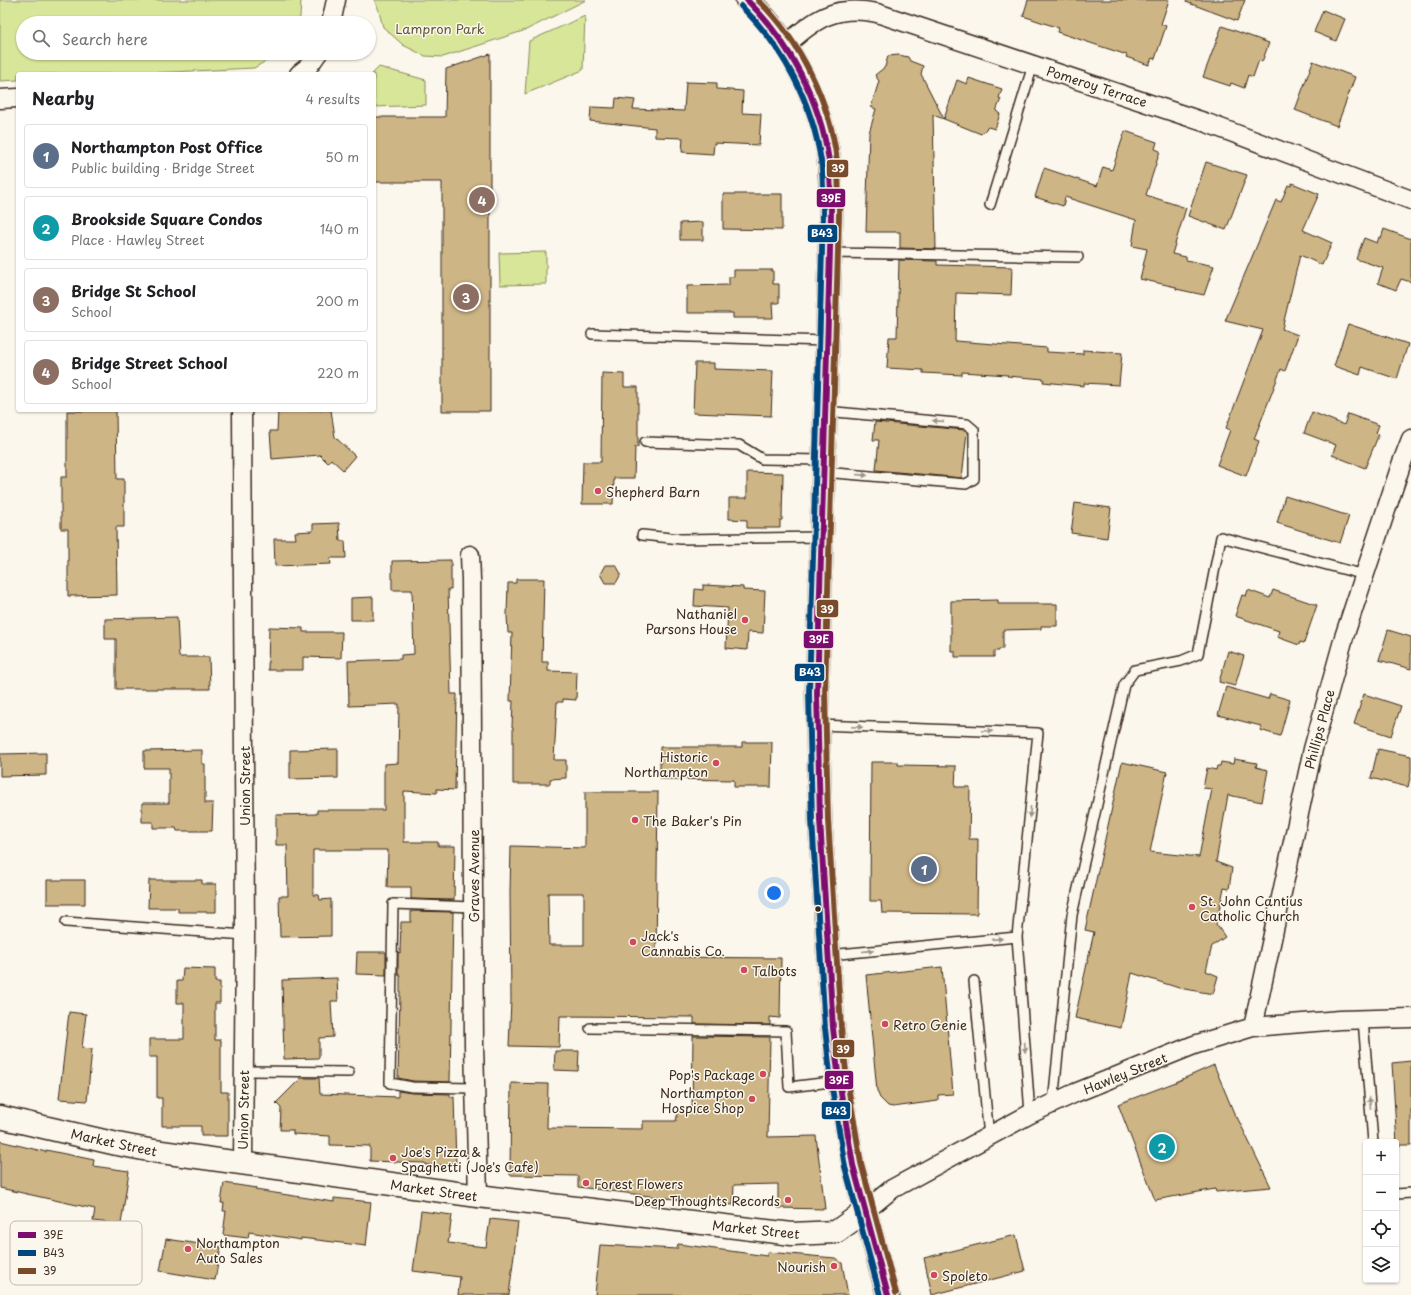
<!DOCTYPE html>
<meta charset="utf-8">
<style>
body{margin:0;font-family:"Playpen Sans",sans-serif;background:#f6f6f6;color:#202124}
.controls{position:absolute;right:12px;bottom:12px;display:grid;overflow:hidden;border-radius:4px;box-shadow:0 1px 3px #0004}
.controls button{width:36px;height:36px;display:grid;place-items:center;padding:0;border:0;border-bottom:1px solid #e0e0e0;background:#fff;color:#202124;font:20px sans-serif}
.you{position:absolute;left:774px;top:893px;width:14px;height:14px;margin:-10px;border:3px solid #fff;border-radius:50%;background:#1a73e8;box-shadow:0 0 0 6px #1a73e833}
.badge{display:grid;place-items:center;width:26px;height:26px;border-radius:50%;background:#b45309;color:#fff;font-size:13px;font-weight:700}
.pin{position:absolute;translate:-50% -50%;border:2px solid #fff;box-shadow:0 1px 4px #0006}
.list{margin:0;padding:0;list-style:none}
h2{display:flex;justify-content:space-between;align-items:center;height:52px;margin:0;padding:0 16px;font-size:17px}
h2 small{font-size:13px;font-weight:400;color:#757577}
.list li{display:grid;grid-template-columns:26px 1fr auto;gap:12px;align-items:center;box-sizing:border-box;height:64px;margin:0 8px 8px;padding:0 8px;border:1px solid #e0e0e0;border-radius:4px}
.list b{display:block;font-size:15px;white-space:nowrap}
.list p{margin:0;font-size:13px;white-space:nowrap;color:#757577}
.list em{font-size:13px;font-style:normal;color:#757577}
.icon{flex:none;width:22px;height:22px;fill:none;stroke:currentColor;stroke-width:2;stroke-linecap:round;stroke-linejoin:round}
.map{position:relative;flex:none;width:1411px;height:1295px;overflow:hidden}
.search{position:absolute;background:#fff;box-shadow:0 1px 3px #0004;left:16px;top:16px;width:360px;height:44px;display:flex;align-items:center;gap:10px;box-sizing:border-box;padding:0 14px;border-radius:22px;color:#757577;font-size:15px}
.panel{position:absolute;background:#fff;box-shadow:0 1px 3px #0004;left:16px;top:72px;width:360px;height:340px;border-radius:4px}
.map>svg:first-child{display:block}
.green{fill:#d7e699;stroke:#89885c}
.building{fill:#ceb585;stroke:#3b2a1e;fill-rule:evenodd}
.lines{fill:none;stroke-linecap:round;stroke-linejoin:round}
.lane-casing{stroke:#3b2a1e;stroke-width:12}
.street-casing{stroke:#3b2a1e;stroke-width:21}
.secondary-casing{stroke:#3b2a1e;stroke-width:25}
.highway-casing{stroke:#3b2a1e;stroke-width:25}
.lane{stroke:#fbf7ec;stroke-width:9}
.street{stroke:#fbf7ec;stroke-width:18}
.secondary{stroke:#fbf7ec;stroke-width:22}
.highway{stroke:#fbf7ec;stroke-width:22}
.bus-1-casing{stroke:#fbf7ec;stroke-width:9}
.bus-2-casing{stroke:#fbf7ec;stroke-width:9}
.bus-3-casing{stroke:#fbf7ec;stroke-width:9}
.bus-1{stroke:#7c0d6e;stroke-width:6}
.bus-2{stroke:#00467f;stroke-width:6}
.bus-3{stroke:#7a4b2a;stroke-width:6}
.oneway{fill:#9b9085}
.poi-dot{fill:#d1495b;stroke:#fbf7ec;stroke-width:1.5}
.bus-dot{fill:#3b2a1e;stroke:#fbf7ec;stroke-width:1.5}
.labels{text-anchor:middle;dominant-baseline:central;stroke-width:3;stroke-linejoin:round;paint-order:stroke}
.park-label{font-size:13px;fill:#62593d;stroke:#fbf7ec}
.street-label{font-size:13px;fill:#3b2a1e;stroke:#fbf7ec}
.poi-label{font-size:13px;fill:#3b2a1e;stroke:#fbf7ec;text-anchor:start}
.key{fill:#fbf7ec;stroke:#c1baae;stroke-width:1}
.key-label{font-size:11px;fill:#3b2a1e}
.line-badge{stroke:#fbf7ec;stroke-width:1.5}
.badge-label{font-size:11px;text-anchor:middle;font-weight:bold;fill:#fff}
</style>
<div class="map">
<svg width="1411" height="1295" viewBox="0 0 1411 1295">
<rect width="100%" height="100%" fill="#fbf7ec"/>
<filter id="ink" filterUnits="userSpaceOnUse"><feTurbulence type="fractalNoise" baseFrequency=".025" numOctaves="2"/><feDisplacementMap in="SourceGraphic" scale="8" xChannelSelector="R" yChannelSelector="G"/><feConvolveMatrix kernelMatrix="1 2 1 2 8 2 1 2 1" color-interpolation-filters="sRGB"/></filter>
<g filter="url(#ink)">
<path class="green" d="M0,0h301l-1,17 -3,6h-274v30h257l-26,15 -123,6h-113v6l-18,1z
M374,0h212l-60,30 -83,27 -18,-1 -22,-11 -20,-18 -5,-19z
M585,16l-2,54 -58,24 4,-53z
M379,67l47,13v25l-52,2v-33h-2z
M546,252v32l-46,1 -1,-32z"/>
<path class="building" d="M1028,0h141l-8,24 5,2 -11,33 -3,-1 -3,7 -23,-8 1,-2 -70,-23 2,-4 -36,-12z
M1187,0h58l-8,21 -51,-19z
M1323,10l22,9 -9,22 -22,-9z
M1222,26l47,17 -7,19 -3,-2 -6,17 -5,-2 -4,13 -13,-5 -1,3 -27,-9z
M490,54v357h-48v-229h-68v-65h71l1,-48z
M899,55l9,2 2,4 13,5 -2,8 23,45 -11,-4 3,134 -36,-1v-16h-34l3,-99 7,-24 -5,-2 8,-26 -4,-6 10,-8 3,-11z
M1313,61l42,16 -18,49 -42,-16z
M969,78l33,11 -3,9 2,1 -5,12 4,3 -5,15 -7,-2 -7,7 -37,-15 13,-39 10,4z
M686,82l31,1v6l26,2 -1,22 19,1 -2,31 -45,-2 -1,11 -31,-2 1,-14 -28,-1v-9l-65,-7 1,-14 24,1 1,-10 19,2 -2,9 51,2z
M1125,131l32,11 -2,7 5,2 -14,44 40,13 -14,46 14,3v3l28,6 -10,29 -28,-6v-2l-36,-8 7,-30 -15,-3 4,-26 -71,-23 -2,9 -28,-9 9,-29 53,18 6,-19 9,3z
M1206,162l41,13 -21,55 -38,-14z
M1292,183l27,11 -16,36 29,13 -10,22 -22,-10 -18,74 16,6 -13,36 -4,-2 -27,70 5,2 -13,35 -29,-11 13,-35 -4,-2 37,-98 -38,-9 51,-121 5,2 7,-17 3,1z
M723,194h59v36l-59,-1z
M703,222v18h-23v-17z
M1384,229l27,10v43l-10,-3 -5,11 -18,-7 5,-15 -27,-9 8,-21 13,5 2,-6 2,1z
M899,260l38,1v4l75,2 -1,28 -55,-2 -1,48 92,7v4l36,2v-4l39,3 -3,32 -35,-2v3l-41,-4 1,-3 -37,-3 1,-1 -46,-3v3l-39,-2v-3l-36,-2 2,-31h8z
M734,270h39v14h6v19h-7l1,15h-40v-5h-46v-27l42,-1v-8h5z
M1348,324l60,20 -11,35 -35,-12 -2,8 -26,-9z
M695,363h19v6l59,2 -2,45 -78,-3z
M602,373l22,1v13h14v60h-3l-1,31h-20l-1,26h-31l1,-42h18z
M278,410h53l4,27 20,19 -12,14 -12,-11 -3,4 -8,-8 -48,4 -2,-28h7z
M67,411h49l1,68h7v48h-8l1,68 -49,1v-67h-7v-52h6z
M1312,412l32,13 4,-11 31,11 -3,8 3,1 -14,34 -33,-13 4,-10 -32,-12z
M875,422l90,8 2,2 -5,46 -86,-8 3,-30h-6z
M747,472l36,1 -1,47h-2v8h-33v-8l-18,-1v-21h18z
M1285,496l64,20 -9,27 -63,-20z
M1075,503l36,5 -4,30 -36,-5z
M339,523l1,18h5l1,17h-16l1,6 -56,2 -1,-27h22l-1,-7 18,-1v-7z
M451,560v29h-3l3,105h6l-2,96 -18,-1v4l-33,-2v51h34v4h17l-1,54 -43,-1v-12h-24l1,-37h-75v45h6l1,5 11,-1v37l-51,1 -1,-41h9l-1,-51h-11v-30l41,-1v-4h67v-46l14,-1 1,-59 -50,2 -1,-45 53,-2v-4l13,-1 -2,-64h-20v-29z
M605,565h11l5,9 -5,9h-11l-5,-9z
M516,579h28l-2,83h6v9l29,1 -1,28 -13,-1v3h-6l-3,58h12v18l-16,1v5h-37v-57h-1l1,-26h-3l2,-68h-4l-1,-18 1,-32h8z
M703,585l40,2v3l22,1 -2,42 -15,-1 -1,18 -21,-2 2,-40 -34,-2 1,-17 8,1z
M1248,590l22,8 3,-8 44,15 -13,38 -4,-1 -1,3 -22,-8 2,-6 -44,-15 7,-21 4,1z
M373,597v23h-22v-22z
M998,600v4h59v22h-16v3l-38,1v19h-4v2h-5v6h-39v-6h-4v-50z
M177,617l2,40h30l1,32h-94v-50h-11v-20z
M269,627l34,1v4h39l-1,26 -38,-1v13h-35z
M1388,630l23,7v32l-32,-9z
M1228,651l16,5 -9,30 -16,-4z
M1226,687l42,12 2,-5 20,6 -10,36 -20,-6 1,-4 -43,-11z
M1364,694l37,12 -10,30 -37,-12z
M742,742h30l-1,45h-37v-7l-74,-1v-32h82z
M338,749v29l-48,1v-29z
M1378,749l33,7v17l-3,14 -37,-9z
M202,750v14h3v39h8l-1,28h-35l-1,-3h-23v-6h-11v-19h27v-35h-25v-17z
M46,753v22l-46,1v-22z
M1234,759l23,4 -1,4 12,3 -6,32 -34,-7 -12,67 16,6 -3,21 -5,-1 -8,36 9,13 -13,9 -6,25 12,5 -5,18 -34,-6 -47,-15 -11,55 -46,-10 19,-86 -9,-2 37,-168 45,10 -17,80 49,5 13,-68 -9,-1 4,-20 9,2 1,-4h3l1,-4 12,2z
M871,762h27v3l58,1 -1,21h15l-1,52h9l-1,75 -95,-1 -1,-12h-11z
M585,792h73l-2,165 125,1 -1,60 -10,-1v8l-76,-1v-7l-134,-1 -1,31 -50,-1 2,-45 -1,-109 1,-46 74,2zM548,893h36v52h-35z
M47,880h38v24h-38z
M149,880h53v4h14v28h-38v-4h-30z
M411,911l42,1 -3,170 -37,-1 -15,-3 2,-85v-18h-2v-23l2,1 1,-31h10z
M357,952h29v23l-30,-1z
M942,967l11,127 -15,1v6l-45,6 -5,-1 -8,-8 -3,-7 -11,-116z
M183,968l32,1v13h5v21h-5v37h6v52h7v44h-27v-10h-39v-28h-5v-41h-8v-18h35v-36h-7v-22h5z
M337,978l1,23h-7l2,36 -14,1v20l-35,1 -2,-79z
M69,1012l17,2 -4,34 10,1 -5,52 -28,-2z
M693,1036l77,1 -2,100 48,-1 9,73 -47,-1v-24l-44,1 -1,20 -51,-5 -104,-13v-11l-68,-1 1,-92 37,1 -1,44 96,1v-8h33l2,-9h14z
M555,1051h24l-1,20 -24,-1z
M1411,1061v84h-14l-5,-82z
M1214,1065l22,53 1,-1 34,70 -55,5 -1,-3 -60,11 -37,-96 58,-22z
M301,1078h18l1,16 78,3v-6l14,2 38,1v3h4l2,68h-31v-2l-55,-2v-15l-40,-1v-9l-37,-2v-4h-13l1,-22 -5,-5z
M0,1141l46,11v-2l48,10 -1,6 36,5 -8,53 -28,-3 2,-12 -95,-21z
M224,1183l32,5 -1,2 79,12v-4l37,4 -5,44 -65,-8v2l-52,-8 -1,6 -25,-3 3,-24h-3l1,-8h-3z
M421,1211l31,4 -4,28 38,4 4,-28 28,3 -9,73h-51l2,-18 -47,-6z
M1016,1235l9,36 -93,24 -8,-37z
M166,1239l55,8 -6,33 -55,-9z
M678,1244l89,12v-4l68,6 7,5 6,32h-253l5,-50 77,4z"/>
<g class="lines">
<defs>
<path id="lane" d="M990,205l43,-140
M830,253l248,4
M592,334l235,7
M645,442l94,3 23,14 61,1
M823,472l143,12 8,-5v-49l-7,-6 -142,-13
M642,535l39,4 140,-2
M818,725l220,8 -21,204
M473,907l-80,-3 -3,179 22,4 63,1
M66,922l179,13
M829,955l188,-18 13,177
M974,981l15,156
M1363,1020l10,122
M590,1028l196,3 3,56 50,-6
M244,1071l105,1
M1053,1103l19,-188 52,-230 11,-15 46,-9 17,-7 23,-117 144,38
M1396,1194l15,-1"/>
<path id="street" d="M331,23l5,-23
M785,46c29,-27 51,-42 92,-33l330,110 204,77
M299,74l9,-7 10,-14
M0,99l18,-1
M242,410l3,525 -2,228
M470,555l1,24 3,466 4,151
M1253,1027l60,-278 31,-112 57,-172 10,-26
M865,1211l27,-22 138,-75 45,-21 119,-48 59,-18 87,-7 71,-2"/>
<path id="secondary" d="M0,1117l117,27 37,7 324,45 314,38 44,-2 29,-21"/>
<path id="highway" d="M747,0c42,37 75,105 82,161 2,18 2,36 2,55l-14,477 3,127 13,208 6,53 14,84 35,130"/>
</defs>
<use href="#lane" class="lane-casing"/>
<use href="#street" class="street-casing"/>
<use href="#secondary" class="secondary-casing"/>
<use href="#highway" class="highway-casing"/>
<use href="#lane" class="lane"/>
<use href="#street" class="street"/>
<use href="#secondary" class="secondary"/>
<use href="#highway" class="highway"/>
<defs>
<path id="bus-1" d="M747,0c43,43 73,100 82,161 2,18 2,37 2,55l-14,477 3,127 13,208 6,53 14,84 35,130"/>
<path id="bus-2" d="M741,6c43,42 71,96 80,155 3,18 2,37 2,55l-14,477 3,127 13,208 6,54 14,85 35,128"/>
<path id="bus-3" d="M758,0c43,42 72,102 79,161 2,19 2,37 2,55l-14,477 3,127 13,207 6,53 14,83 35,130"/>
</defs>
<use href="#bus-1" class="bus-1-casing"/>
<use href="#bus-2" class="bus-2-casing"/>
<use href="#bus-3" class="bus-3-casing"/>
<use href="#bus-1" class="bus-1"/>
<use href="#bus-2" class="bus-2"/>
<use href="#bus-3" class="bus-3"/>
</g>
<defs><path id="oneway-solid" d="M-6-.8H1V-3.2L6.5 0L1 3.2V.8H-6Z"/></defs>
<g class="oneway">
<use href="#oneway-solid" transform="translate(938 421) rotate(-175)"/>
<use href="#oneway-solid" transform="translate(862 475) rotate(5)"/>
<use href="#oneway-solid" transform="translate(857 727) rotate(2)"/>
<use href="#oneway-solid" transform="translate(987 731) rotate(2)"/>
<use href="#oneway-solid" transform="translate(1030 812) rotate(96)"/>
<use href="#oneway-solid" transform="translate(997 939) rotate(-5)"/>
<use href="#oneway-solid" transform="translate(868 951) rotate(-5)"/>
<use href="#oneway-solid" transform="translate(1025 1047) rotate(86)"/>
<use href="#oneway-solid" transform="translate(1370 1103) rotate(-95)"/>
</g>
</g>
<g class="poi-dot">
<circle cx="598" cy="491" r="4"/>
<circle cx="745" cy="620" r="4"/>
<circle cx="716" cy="763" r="4"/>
<circle cx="635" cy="820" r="4"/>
<circle cx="1192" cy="907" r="4"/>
<circle cx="633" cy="942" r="4"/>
<circle cx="744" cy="970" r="4"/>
<circle cx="885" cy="1024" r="4"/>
<circle cx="763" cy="1074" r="4"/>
<circle cx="752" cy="1099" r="4"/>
<circle cx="393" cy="1158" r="4"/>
<circle cx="586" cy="1183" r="4"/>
<circle cx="788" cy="1200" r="4"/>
<circle cx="188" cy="1249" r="4"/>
<circle cx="834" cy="1266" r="4"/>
<circle cx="934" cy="1275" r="4"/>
</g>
<circle class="bus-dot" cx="818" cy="909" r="3.5"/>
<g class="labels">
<g class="park-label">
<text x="440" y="28">Lampron Park</text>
</g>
<g class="street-label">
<text transform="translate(1097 86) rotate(18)">Pomeroy Terrace</text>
<text transform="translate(1319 729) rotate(-75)">Phillips Place</text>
<text transform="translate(244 786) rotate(-90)">Union Street</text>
<text transform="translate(473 876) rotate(-90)">Graves Avenue</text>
<text transform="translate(1125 1073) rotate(-22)">Hawley Street</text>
<text transform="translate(243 1110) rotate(-89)">Union Street</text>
<text transform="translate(114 1142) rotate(12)">Market Street</text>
<text transform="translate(434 1190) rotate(8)">Market Street</text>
<text transform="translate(756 1229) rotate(6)">Market Street</text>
</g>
<g class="poi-label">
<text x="606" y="491">Shepherd Barn</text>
<text x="737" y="613" text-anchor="end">Nathaniel<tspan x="737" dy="15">Parsons House</tspan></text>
<text x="708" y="756" text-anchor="end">Historic<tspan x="708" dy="15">Northampton</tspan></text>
<text x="643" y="820">The Baker's Pin</text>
<text x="1200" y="900">St. John Cantius<tspan x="1200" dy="15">Catholic Church</tspan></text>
<text x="641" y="935">Jack's<tspan x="641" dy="15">Cannabis Co.</tspan></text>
<text x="752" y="970">Talbots</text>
<text x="893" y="1024">Retro Genie</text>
<text x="755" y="1074" text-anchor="end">Pop's Package</text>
<text x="744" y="1092" text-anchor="end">Northampton<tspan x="744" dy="15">Hospice Shop</tspan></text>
<text x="401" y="1151">Joe's Pizza &amp;<tspan x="401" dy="15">Spaghetti (Joe's Cafe)</tspan></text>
<text x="594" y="1183">Forest Flowers</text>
<text x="780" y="1200" text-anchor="end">Deep Thoughts Records</text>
<text x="196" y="1242">Northampton<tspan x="196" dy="15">Auto Sales</tspan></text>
<text x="826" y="1266" text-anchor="end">Nourish</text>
<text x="942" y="1275">Spoleto</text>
</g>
</g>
<rect x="10" y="1221" width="132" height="64" rx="6" class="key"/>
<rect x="18" y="1232" width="18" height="6" fill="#7c0d6e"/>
<rect x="18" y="1250" width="18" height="6" fill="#00467f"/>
<rect x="18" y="1268" width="18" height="6" fill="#7a4b2a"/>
<g class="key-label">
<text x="43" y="1239">39E</text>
<text x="43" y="1257">B43</text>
<text x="43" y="1275">39</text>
</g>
<g class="line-badge">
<rect x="826" y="159" width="23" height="19" rx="4" fill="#7a4b2a"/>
<rect x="816" y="188" width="30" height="20" rx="4" fill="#7c0d6e"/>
<rect x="807" y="224" width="31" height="19" rx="4" fill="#00467f"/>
<rect x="816" y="599" width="23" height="19" rx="4" fill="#7a4b2a"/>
<rect x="803" y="630" width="31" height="19" rx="4" fill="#7c0d6e"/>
<rect x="794" y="663" width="31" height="19" rx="4" fill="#00467f"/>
<rect x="832" y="1039" width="23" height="19" rx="4" fill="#7a4b2a"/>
<rect x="824" y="1070" width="30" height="20" rx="4" fill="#7c0d6e"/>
<rect x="821" y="1101" width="30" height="19" rx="4" fill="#00467f"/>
</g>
<g class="badge-label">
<text x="838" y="172">39</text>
<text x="831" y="202">39E</text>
<text x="822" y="237">B43</text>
<text x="827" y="613">39</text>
<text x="819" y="643">39E</text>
<text x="810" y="676">B43</text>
<text x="843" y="1053">39</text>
<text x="839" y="1084">39E</text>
<text x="836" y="1115">B43</text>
</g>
</svg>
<div class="controls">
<button>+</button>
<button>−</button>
<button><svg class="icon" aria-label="locate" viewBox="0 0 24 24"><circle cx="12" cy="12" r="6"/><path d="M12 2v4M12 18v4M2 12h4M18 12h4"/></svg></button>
<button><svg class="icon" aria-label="layers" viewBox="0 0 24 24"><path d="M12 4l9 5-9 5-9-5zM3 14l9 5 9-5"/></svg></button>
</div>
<div class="you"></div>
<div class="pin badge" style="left:924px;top:869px;background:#5c6f8a">1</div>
<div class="pin badge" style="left:1162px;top:1147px;background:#0f9aa8">2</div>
<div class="pin badge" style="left:466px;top:297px;background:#8d6e63">3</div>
<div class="pin badge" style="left:482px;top:200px;background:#8d6e63">4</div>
<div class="search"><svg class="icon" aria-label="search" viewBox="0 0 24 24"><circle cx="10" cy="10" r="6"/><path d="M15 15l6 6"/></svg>Search here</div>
<section class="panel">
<h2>Nearby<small>4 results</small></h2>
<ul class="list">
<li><span class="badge" style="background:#5c6f8a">1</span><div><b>Northampton Post Office</b><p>Public building · Bridge Street</p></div><em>50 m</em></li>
<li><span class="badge" style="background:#0f9aa8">2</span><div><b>Brookside Square Condos</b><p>Place · Hawley Street</p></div><em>140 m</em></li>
<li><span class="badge" style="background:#8d6e63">3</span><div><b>Bridge St School</b><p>School</p></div><em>200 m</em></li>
<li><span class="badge" style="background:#8d6e63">4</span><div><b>Bridge Street School</b><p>School</p></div><em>220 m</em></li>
</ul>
</section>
</div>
